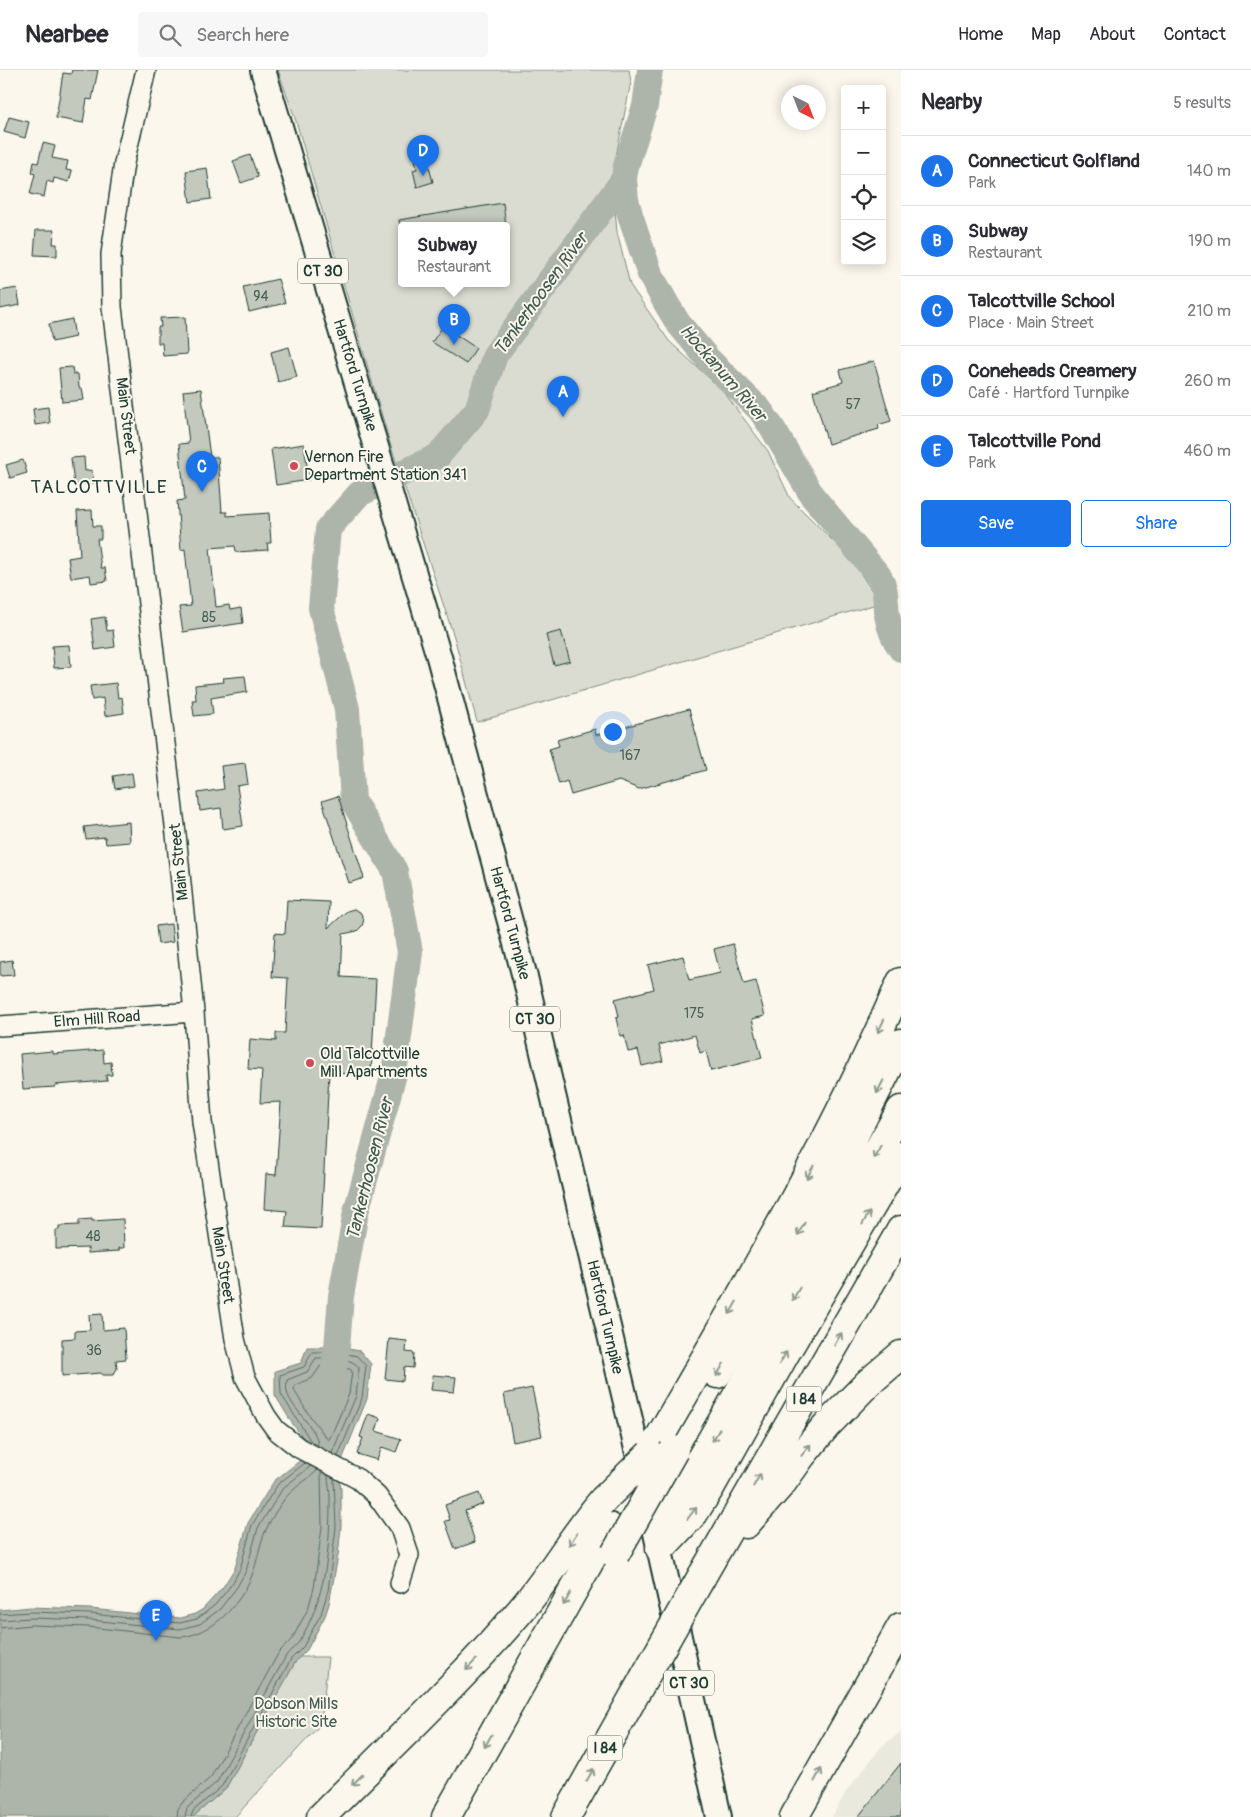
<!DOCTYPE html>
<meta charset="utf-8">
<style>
body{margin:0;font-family:Pangolin,sans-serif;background:#f7f7f7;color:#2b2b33}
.controls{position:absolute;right:15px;top:15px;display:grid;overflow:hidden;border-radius:5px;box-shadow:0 2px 12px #0003}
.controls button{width:45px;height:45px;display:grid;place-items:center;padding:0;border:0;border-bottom:1px solid #e1e1e2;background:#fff;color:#2b2b33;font:25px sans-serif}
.compass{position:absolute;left:781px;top:15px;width:45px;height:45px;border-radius:50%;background:#fff;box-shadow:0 2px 12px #0003;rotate:138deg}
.you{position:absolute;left:612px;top:661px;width:18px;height:18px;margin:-12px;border:4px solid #fff;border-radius:50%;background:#1a73e8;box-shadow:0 0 0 8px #1a73e833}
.badge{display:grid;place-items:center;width:32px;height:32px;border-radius:50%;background:#1a73e8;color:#fff;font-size:16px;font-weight:700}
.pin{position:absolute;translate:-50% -41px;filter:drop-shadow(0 1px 2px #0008)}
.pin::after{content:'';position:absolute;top:26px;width:18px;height:15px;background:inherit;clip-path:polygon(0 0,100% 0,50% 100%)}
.popup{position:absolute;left:398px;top:152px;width:112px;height:65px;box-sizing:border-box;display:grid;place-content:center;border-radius:5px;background:#fff;filter:drop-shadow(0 1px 4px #0005);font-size:16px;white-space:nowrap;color:#7c7c81}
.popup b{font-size:19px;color:#2b2b33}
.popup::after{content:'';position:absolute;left:50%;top:100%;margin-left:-10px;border:10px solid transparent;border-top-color:#fff}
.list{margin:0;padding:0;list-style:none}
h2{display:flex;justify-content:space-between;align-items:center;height:65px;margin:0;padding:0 20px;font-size:21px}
h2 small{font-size:16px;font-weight:400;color:#7c7c81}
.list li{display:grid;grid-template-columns:32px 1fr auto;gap:15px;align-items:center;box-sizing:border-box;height:70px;padding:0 20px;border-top:1px solid #e1e1e2}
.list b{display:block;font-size:19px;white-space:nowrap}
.list p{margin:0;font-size:16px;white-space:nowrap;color:#7c7c81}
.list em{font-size:16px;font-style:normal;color:#7c7c81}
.actions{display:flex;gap:10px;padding:15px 20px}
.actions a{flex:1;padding:11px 0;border:1px solid #1a73e8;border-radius:5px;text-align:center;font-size:18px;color:#1a73e8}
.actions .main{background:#1a73e8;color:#fff}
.icon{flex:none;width:28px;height:28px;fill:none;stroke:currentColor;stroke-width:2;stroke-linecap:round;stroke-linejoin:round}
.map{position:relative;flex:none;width:901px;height:1747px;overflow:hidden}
header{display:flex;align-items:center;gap:30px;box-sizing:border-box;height:70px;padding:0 25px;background:#fff;border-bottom:1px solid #e1e1e2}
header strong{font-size:24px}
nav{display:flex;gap:28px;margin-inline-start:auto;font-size:18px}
.search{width:350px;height:45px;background:#f7f7f7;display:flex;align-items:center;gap:12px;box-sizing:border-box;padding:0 18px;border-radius:5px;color:#7c7c81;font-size:19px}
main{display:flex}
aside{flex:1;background:#fff}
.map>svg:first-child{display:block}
.built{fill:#eae9de}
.green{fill:#dbdcd1;stroke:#7d8c82;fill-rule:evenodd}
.water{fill:#adb4aa;stroke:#74847b}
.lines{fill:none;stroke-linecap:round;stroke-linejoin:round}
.shore{stroke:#586d63;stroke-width:1}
.river{stroke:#adb4aa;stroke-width:26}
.building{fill:#c4c9be;stroke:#1f3d34}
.minor-casing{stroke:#1f3d34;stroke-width:22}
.major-casing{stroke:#1f3d34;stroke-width:28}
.highway-casing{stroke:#1f3d34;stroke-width:31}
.minor{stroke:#fbf7ec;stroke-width:19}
.major{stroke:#fbf7ec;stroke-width:24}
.highway{stroke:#fbf7ec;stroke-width:28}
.highway-bridge-casing{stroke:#1f3d34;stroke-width:31;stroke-linecap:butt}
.highway-bridge{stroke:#fbf7ec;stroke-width:28}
.oneway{stroke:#8d9a90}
.poi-dot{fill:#d1495b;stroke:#fbf7ec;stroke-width:2}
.labels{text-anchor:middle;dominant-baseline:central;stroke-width:4;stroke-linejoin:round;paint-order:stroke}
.number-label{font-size:14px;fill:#486056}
.shield{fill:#fbf7ec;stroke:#61756b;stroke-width:1}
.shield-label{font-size:15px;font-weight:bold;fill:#1f3d34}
.street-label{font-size:16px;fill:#1f3d34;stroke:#fbf7ec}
.poi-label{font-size:16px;fill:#1f3d34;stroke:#fbf7ec;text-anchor:start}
.park-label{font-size:16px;fill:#455d53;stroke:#fbf7ec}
.water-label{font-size:18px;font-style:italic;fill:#425b52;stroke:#fbf7ec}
.quarter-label{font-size:19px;letter-spacing:1px;fill:#1f3d34;stroke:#fbf7ec}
</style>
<header>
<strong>Nearbee</strong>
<div class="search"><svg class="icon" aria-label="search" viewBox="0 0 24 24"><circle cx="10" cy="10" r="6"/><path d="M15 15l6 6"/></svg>Search here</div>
<nav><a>Home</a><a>Map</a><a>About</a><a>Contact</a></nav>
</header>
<main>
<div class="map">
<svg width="901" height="1747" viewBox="0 0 901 1747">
<rect width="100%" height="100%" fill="#fbf7ec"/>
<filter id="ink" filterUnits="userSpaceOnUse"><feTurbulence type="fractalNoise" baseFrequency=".02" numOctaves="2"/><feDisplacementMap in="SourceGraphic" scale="10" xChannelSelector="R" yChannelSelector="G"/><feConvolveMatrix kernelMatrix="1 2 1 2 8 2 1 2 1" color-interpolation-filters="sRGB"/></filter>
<g filter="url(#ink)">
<path class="built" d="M901,1662v85h-69l16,-28 34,-43z"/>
<path class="green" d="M278,0h351l2,12 -19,94 5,56 13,53 39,56 54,50 45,60 22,47 61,61 29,44 -403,119 -22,-82 -65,-197 -94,-322zM402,156h104v58h-104z
M299,1587h29l-7,67 -86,93h-42l33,-29 70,-127z"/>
<path class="water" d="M307,1277h30l23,4 11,13 -4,35 -25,61 -3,18 2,11v38l-3,29 -9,48 -4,12 -18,34 -11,11 -70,127 -33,29h-193v-207l31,-3 59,2 90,9 15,-4 8,-5 20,-22 12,-19 13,-45 26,-42 28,-22 5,-16 -15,-20 -17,-28v-24l26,-8z"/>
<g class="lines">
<path class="shore" d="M321,1296l29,3 2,2 -3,23 -19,44 -2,2 -21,-28 -13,-22 1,-5 17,-7z
M312,1373l-31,-49 -1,-19 24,-8 8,-15h25l20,4 9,10 -4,32 -24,58
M318,1376c1,-17 -27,-37 -31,-54 -1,-4 0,-9 0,-12l20,-8 9,-14c14,0 35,-2 43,10l-3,28 -24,57
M0,1544l31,-2 59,2 90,9 17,-4 18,-14 17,-21 8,-15 12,-44 26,-41 27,-21
M0,1550l31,-2 59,2 90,9 20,-5 20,-15 17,-22 9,-16 12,-43 25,-40 28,-22
M0,1558l31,-3 58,2 91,10c32,-2 61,-33 72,-62 6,-14 7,-31 14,-45 4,-10 17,-31 25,-38 8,-8 19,-14 27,-22
M177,1747l1,-8 4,-6 29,-26 68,-125 13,-13 16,-30 6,-21 8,-61 -1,-55
M185,1747l2,-9 30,-26 69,-126c3,-5 9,-9 13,-14 27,-45 31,-92 31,-144 0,-7 -2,-15 -2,-23
M191,1747l2,-6 29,-25 69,-127 12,-12 18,-33 7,-23 8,-64 -2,-48"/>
<path class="river" d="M650,0l-5,36 -19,60 -2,13 2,21 5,18 19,56 16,29 12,20 30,36 52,51 13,19 40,68 66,79c8,13 6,24 8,39 2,12 7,24 14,34
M332,1311l5,-34 4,-51 15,-84 38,-138 16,-122 -15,-81 -42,-70 -6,-92 -26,-101 7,-79 31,-35 79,-38 39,-46 18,-55 129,-176"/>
</g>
<path class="building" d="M72,0h26l-6,30 -5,-1 -4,24 -27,-5 7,-45 8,1z
M9,47l20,5 -4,16 -21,-6z
M43,73l12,3 -3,12 16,3 -2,9 6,1 -3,11 -15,-4 -1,5 -6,-2 -3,16 -14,-3 5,-20 -3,-1 2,-11 4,1z
M250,85l8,22 -17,6 -8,-22z
M426,86l7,26 -16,5 -4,-17 4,-1 -2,-10z
M207,98l4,31 -21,3 -4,-31z
M503,133l3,23h-106l-1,-6z
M36,160h18l-1,14h4v12l-23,-1z
M278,209l7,24 -36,9 -6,-25z
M17,218l3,17 -20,4v-18z
M185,247l2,37 -24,2 -1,-13h-4v-16h3l-1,-9z
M72,249l3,18 -23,5 -3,-18z
M443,256l33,22 -10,16 -34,-22z
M289,277l8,30 -19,5 -7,-30z
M874,291l17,60 -13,4 1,4 -51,15 -15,-53 30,-9 -3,-12z
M72,297l1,7h5l1,14h3l2,12 -22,2 -3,-34z
M201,319l9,68h8l4,55h5v4l42,-3 2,30h-4l1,7 -32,2 -1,-6 -25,2 6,59 13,-2 1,5 11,-2 2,15 -60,9 -4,-25 12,-1 -6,-57 -4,1 -4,-49 8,-1 -6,-56 10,-1 -6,-52z
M48,337l2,16 -15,2 -2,-16z
M304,374l5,36 -33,5 -5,-36z
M84,387l1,14 7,-1 2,13 -20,2 -3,-27z
M23,390l4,13 -17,5 -4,-13z
M92,440l1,16h8v13h-4l4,29h4l2,13 -16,2 -1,-8 -19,3 -3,-20 12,-2 -3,-45z
M105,547l2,14 6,-1 2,17 -20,3 -4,-31z
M561,561l9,30 -16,4 -8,-30z
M69,575l2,22 -17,1 -2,-22z
M245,606l2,16 -36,6 2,16 -19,2 -2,-16h4l-1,-15 29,-3 -1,-4z
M116,613l2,15 4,-1 2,16 -19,3 -2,-18 -11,2 -2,-14z
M689,639l17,61 -67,19 -20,-8 -48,14 -4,-14 -8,3 -10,-35 10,-3 -2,-6 38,-11 1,6z
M245,693l3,21 -11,2 6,40 -20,3 -2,-21 -21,3 -2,-18 26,-4 -3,-23z
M132,703l2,13 -19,3 -2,-13z
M338,726l26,82 -15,5 -27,-82z
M129,752l1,20 -24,2 -1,-7 -19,2 -2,-12z
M287,830l42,2 -1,26 19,-17 7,-2 6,3 4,7 -2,7 -5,5 -14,3 -2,43 35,2 -5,96 -42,-2 -8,156 -36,-2 2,-16 -23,-2 2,-35 10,1 5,-73 -21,1 2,-33 -14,-1 2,-30 26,2v-8h9l3,-55 -16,-1 3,-44 10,1z
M171,854l2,18 -15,2 -2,-18z
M733,874l11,40 12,-3 9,35 -13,3 10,39 -51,13 -5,-20 -6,2 -5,-18 -36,10 4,16 -21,5 -4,-16 -10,2 -4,-17 -4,1 -4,-18 3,-1 -4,-18 39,-10 -6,-24 35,-9 6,24 31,-7 -6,-24z
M12,890l2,15 -14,1v-14z
M103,980l1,13 7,-1 1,13h-6l1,6 -52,4v2l-32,2 -3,-35 33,-3v3z
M92,1149v2l31,-2 1,29h-5v3l-31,2v-5l-32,1v-19h3v-4l20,-1v-5z
M102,1244l1,16 21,-2 2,31 -10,1 1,9 -4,6h-10l-2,-2 -39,3v-37l13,-1v-7l15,-1 -1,-15z
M389,1269l18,2 -1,11 8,1 -1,15 -9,-1 -1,14 -18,-2z
M433,1305l23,2 -2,15 -23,-2z
M532,1318l10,48 -29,6 -9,-48z
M368,1344l12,4 -4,13 25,8 -5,13 -14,-5 -5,13 -20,-6 6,-16 -3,-1z
M479,1423l4,11 -18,7 10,31 -20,7 -10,-28 5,-1 -5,-15z
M901,1693v54h-43z"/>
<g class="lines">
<defs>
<path id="minor" d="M146,0l-22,93 -13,91 1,53 64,527 18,178 8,110 33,217 10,38 21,39 10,14 23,18 59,31 19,17 23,32 9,27 -9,28
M0,956l194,-14"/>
<path id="major" d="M263,0l176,587 87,324 116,489 77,347"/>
<path id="highway" d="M717,1304l127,-219 57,-112
M650,1384c89,-155 180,-308 251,-472
M746,1454l36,-41 20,-28 24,-29 41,-42 34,-29
M666,1473l28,-30 16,-25 75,-134 116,-198
M660,1479l6,-25 11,-24 224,-390
M702,1506l199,-346
M321,1747c67,-68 138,-134 200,-207 30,-35 52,-75 82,-110
M446,1747l163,-290
M566,1747l77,-137
M794,1747l107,-190"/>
</defs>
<use href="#minor" class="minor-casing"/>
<use href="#major" class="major-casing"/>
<use href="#highway" class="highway-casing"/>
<use href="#minor" class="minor"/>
<use href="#major" class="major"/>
<use href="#highway" class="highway"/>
<defs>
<path id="highway-bridge" d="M603,1430l47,-46
M615,1484l59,-104
M643,1610l59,-104"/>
</defs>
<use href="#highway-bridge" class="highway-bridge-casing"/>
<use href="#highway-bridge" class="highway-bridge"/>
</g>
<defs><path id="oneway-shaft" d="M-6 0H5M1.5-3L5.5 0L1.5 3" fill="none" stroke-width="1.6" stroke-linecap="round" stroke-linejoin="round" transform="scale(1.25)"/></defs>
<g class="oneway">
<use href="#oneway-shaft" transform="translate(881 956) rotate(115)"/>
<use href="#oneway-shaft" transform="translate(880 1017) rotate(117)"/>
<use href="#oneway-shaft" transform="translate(877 1082) rotate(120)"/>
<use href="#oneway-shaft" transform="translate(810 1102) rotate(119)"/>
<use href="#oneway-shaft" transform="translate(866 1148) rotate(-60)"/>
<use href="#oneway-shaft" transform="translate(801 1159) rotate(120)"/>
<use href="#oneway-shaft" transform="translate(796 1224) rotate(120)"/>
<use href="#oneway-shaft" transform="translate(733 1238) rotate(120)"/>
<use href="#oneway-shaft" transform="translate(838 1269) rotate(-60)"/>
<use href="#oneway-shaft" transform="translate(783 1288) rotate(-60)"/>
<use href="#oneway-shaft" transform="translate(720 1300) rotate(120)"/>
<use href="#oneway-shaft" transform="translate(716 1365) rotate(120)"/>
<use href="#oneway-shaft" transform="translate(806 1380) rotate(-51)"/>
<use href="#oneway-shaft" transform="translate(757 1410) rotate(-60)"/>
<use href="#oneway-shaft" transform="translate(692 1443) rotate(-53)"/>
<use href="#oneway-shaft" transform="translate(573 1469) rotate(123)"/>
<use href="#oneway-shaft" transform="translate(567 1529) rotate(120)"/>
<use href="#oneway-shaft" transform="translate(471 1595) rotate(134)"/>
<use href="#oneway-shaft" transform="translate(488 1671) rotate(119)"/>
<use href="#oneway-shaft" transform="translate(590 1705) rotate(-61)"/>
<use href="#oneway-shaft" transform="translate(818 1705) rotate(-61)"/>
<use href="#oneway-shaft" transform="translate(357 1710) rotate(135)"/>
</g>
</g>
<g class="poi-dot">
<circle cx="294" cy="396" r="5"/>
<circle cx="310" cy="993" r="5"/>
</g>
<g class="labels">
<g class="number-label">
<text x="261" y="226">94</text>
<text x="853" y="334">57</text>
<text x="209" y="547">85</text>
<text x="630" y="685">167</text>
<text x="694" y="943">175</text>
<text x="93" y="1166">48</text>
<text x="94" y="1280">36</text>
</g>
<g class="shield">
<rect x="298" y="188.5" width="50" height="25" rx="4"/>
<rect x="510" y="936.5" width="50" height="25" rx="4"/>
<rect x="786.5" y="1316.5" width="35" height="25" rx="4"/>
<rect x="664" y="1600.5" width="50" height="25" rx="4"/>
<rect x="587.5" y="1665.5" width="35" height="25" rx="4"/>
</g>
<g class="shield-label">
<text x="323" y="201">CT 30</text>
<text x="535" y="949">CT 30</text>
<text x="804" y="1329">I 84</text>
<text x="689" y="1613">CT 30</text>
<text x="605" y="1678">I 84</text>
</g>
<g class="street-label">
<text transform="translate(355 305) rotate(73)">Hartford Turnpike</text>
<text transform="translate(126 346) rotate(83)">Main Street</text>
<text transform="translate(179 792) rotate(-96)">Main Street</text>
<text transform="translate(510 853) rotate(75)">Hartford Turnpike</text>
<text transform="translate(97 949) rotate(-4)">Elm Hill Road</text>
<text transform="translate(223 1195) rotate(81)">Main Street</text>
<text transform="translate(605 1247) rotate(77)">Hartford Turnpike</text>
</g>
<g class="poi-label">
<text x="304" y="387">Vernon Fire<tspan x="304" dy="18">Department Station 341</tspan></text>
<text x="320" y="984">Old Talcottville<tspan x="320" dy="18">Mill Apartments</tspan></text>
</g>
<g class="park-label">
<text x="296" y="1634">Dobson Mills<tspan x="296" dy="18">Historic Site</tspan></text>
</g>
<g class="water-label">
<text transform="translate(541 224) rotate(-54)">Tankerhoosen River</text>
<text transform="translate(723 303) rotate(49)">Hockanum River</text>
<text transform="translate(370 1099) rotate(-76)">Tankerhoosen River</text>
</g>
<g class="quarter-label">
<text x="99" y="417">TALCOTTVILLE</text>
</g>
</g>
</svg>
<div class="controls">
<button>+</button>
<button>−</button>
<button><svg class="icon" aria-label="locate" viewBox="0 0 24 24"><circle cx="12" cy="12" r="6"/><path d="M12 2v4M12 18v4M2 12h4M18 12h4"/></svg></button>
<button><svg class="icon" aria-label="layers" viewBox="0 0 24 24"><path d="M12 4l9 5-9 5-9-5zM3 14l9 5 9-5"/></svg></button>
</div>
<svg class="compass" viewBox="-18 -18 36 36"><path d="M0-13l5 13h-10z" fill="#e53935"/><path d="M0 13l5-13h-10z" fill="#7c7c81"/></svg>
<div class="you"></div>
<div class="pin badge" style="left:563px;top:347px">A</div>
<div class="pin badge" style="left:454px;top:275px">B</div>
<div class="popup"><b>Subway</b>Restaurant</div>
<div class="pin badge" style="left:202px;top:422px">C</div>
<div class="pin badge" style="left:423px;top:106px">D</div>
<div class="pin badge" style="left:156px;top:1571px">E</div>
</div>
<aside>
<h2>Nearby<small>5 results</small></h2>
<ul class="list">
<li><span class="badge">A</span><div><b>Connecticut Golfland</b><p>Park</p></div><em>140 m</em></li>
<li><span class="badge">B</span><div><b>Subway</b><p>Restaurant</p></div><em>190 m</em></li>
<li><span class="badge">C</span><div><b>Talcottville School</b><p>Place · Main Street</p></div><em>210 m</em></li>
<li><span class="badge">D</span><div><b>Coneheads Creamery</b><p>Café · Hartford Turnpike</p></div><em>260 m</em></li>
<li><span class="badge">E</span><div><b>Talcottville Pond</b><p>Park</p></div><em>460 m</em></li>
</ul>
<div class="actions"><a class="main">Save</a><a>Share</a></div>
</aside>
</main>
